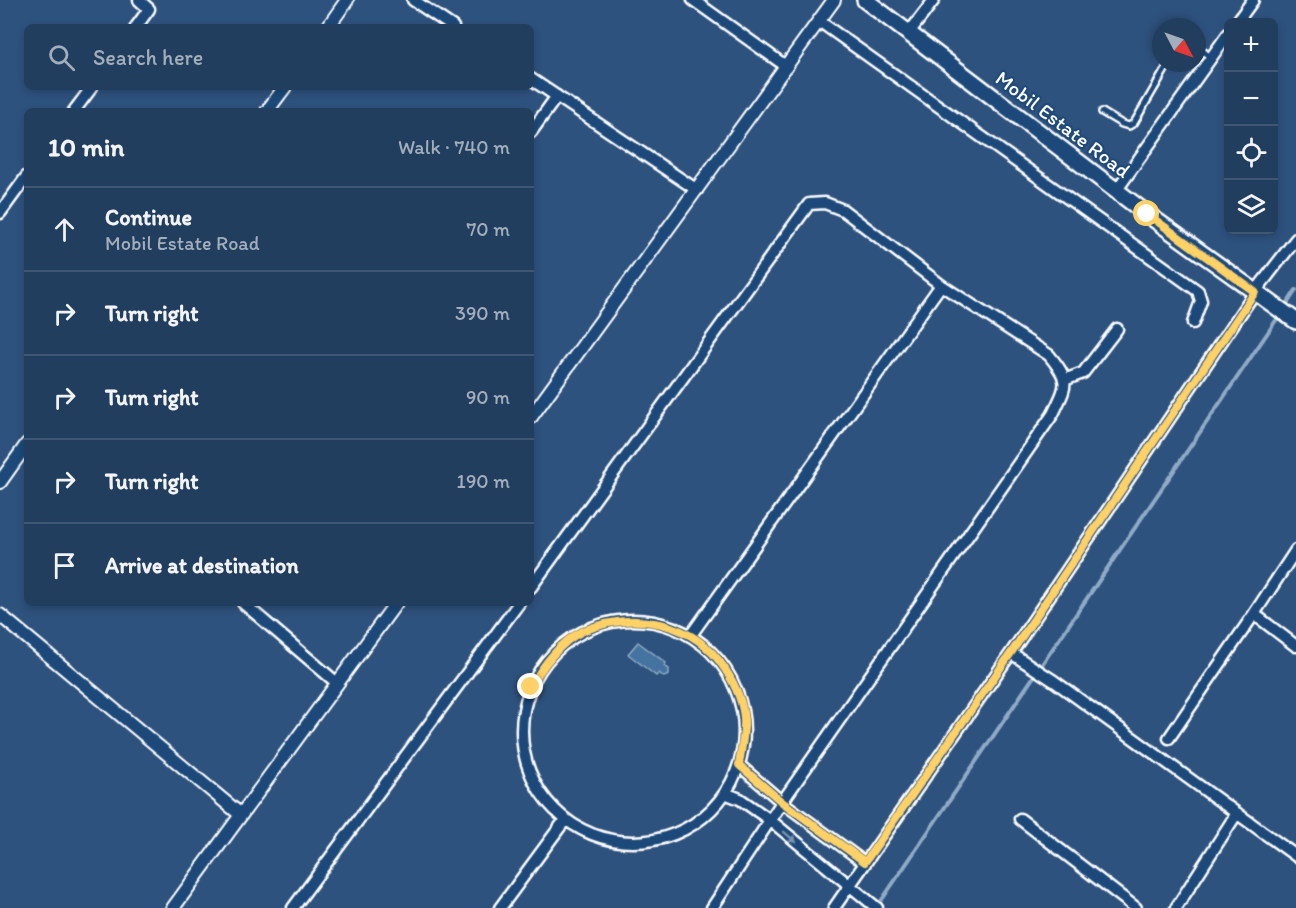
<!DOCTYPE html>
<meta charset="utf-8">
<style>
body{margin:0;font-family:Itim,sans-serif;background:#2e4967;color:#f1f3f6}
.controls{position:absolute;right:18px;top:18px;display:grid;overflow:hidden;border-radius:9px;box-shadow:0 3px 9px #0003}
.controls button{width:54px;height:54px;display:grid;place-items:center;padding:0;border:0;border-bottom:2px solid #3f5773;background:#223e5e;color:#f1f3f6;font:30px sans-serif}
.compass{position:absolute;left:1152px;top:18px;width:54px;height:54px;border-radius:50%;background:#223e5e;box-shadow:0 3px 9px #0003;rotate:131deg}
.stop{position:absolute;width:18px;height:18px;margin:-14px;border:4px solid #ffd166;border-radius:50%;background:#fff}
.stop.end{background:#ffd166;border-color:#fff;box-shadow:0 2px 6px #0008}
.list{margin:0;padding:0;list-style:none}
h2{display:flex;justify-content:space-between;align-items:center;height:78px;margin:0;padding:0 24px;font-size:26px}
h2 small{font-size:20px;font-weight:400;color:#a2aebc}
.list li{display:grid;grid-template-columns:39px 1fr auto;gap:18px;align-items:center;box-sizing:border-box;height:84px;padding:0 24px;border-top:2px solid #3f5773}
.list b{display:block;font-size:22px;white-space:nowrap}
.list p{margin:0;font-size:20px;white-space:nowrap;color:#a2aebc}
.list em{font-size:20px;font-style:normal;color:#a2aebc}
.icon{flex:none;width:33px;height:33px;fill:none;stroke:currentColor;stroke-width:2;stroke-linecap:round;stroke-linejoin:round}
.map{position:relative;flex:none;width:1296px;height:908px;overflow:hidden}
.search{position:absolute;background:#223e5e;box-shadow:0 3px 9px #0003;left:24px;top:24px;width:510px;height:66px;display:flex;align-items:center;gap:15px;box-sizing:border-box;padding:0 21px;border-radius:9px;color:#a2aebc;font-size:22px}
.panel{position:absolute;background:#223e5e;box-shadow:0 3px 9px #0003;left:24px;top:108px;width:510px;height:498px;border-radius:9px}
.map>svg:first-child{display:block}
.water{fill:#4473a0;stroke:#8fabc6;stroke-width:1.5}
.lines{fill:none;stroke-linecap:round;stroke-linejoin:round}
.stream{stroke:#8fabc6;stroke-width:4}
.service-casing{stroke:#fff;stroke-width:10}
.minor-casing{stroke:#fff;stroke-width:15}
.tertiary-casing{stroke:#fff;stroke-width:16}
.secondary-casing{stroke:#fff;stroke-width:20}
.service{stroke:#1f4a7a;stroke-width:5}
.minor{stroke:#1f4a7a;stroke-width:10}
.tertiary{stroke:#1f4a7a;stroke-width:12}
.secondary{stroke:#1f4a7a;stroke-width:15}
.oneway{fill:#7992af}
.route{stroke:#ffd166;stroke-width:8}
.labels{text-anchor:middle;dominant-baseline:central;stroke-width:4.5;stroke-linejoin:round;paint-order:stroke}
.street-label{font-size:21px;fill:#fff;stroke:#1f4a7a}
</style>
<div class="map">
<svg width="1296" height="908" viewBox="0 0 1296 908">
<rect width="100%" height="100%" fill="#2e527e"/>
<filter id="ink" filterUnits="userSpaceOnUse"><feTurbulence type="fractalNoise" baseFrequency=".0167" numOctaves="2"/><feDisplacementMap in="SourceGraphic" scale="12" xChannelSelector="R" yChannelSelector="G"/><feConvolveMatrix kernelMatrix="1 2 1 2 8 2 1 2 1" color-interpolation-filters="sRGB"/></filter>
<g filter="url(#ink)">
<path class="water" d="M638,642l28,21 -2,3 5,3v6l-5,2 -5,-4 -3,3 -28,-22z"/>
<g class="lines">
<path class="stream" d="M1285,307l11,-17
M877,907l404,-594"/>
<defs>
<path id="service" d="M1197,46l14,12
M1102,112l20,12 7,2 5,-3 35,-60"/>
<path id="minor" d="M413,0l40,27
M693,0l94,67
M819,21l379,270 3,10 -8,22
M1237,22l16,-22
M136,27l13,-18 -10,-9
M908,34l26,-34
M531,79l166,111
M74,111l18,-24
M531,132l26,-36
M1116,191l112,-157
M0,213l27,-37
M1064,380l19,-7 34,-44
M1296,550l-42,64 42,32
M531,587l278,-383 16,-1 18,7 98,75 108,70c22,27 18,29 4,59l-271,388 -70,106
M243,603l94,80
M522 731a111 111 0 1 1 222 0a111 111 0 1 1-222 0Z
M691,635l250,-350
M1011,653l43,28 242,175
M1169,738l85,-124
M739,765l43,37 83,61
M725,793l15,6 30,21 107,88
M1020,819l116,89
M293,908l226,-305
M500,908l65,-88
M834,908l177,-255 244,-361 41,-53
M1176,908l61,-95"/>
<path id="tertiary" d="M328,27l19,-27
M267,111l18,-24
M531,417l303,-417
M0,482l27,-38
M0,615l241,200
M173,908l223,-305"/>
<path id="secondary" d="M865,0l282,214 149,107"/>
</defs>
<use href="#service" class="service-casing"/>
<use href="#minor" class="minor-casing"/>
<use href="#tertiary" class="tertiary-casing"/>
<use href="#secondary" class="secondary-casing"/>
<use href="#service" class="service"/>
<use href="#minor" class="minor"/>
<use href="#tertiary" class="tertiary"/>
<use href="#secondary" class="secondary"/>
</g>
<defs><path id="oneway-solid" d="M-6-.8H1V-3.2L6.5 0L1 3.2V.8H-6Z" transform="scale(1.5)"/></defs>
<use class="oneway" href="#oneway-solid" transform="translate(790 837) rotate(41)"/>
</g>
<g class="lines" filter="url(#ink)">
<path class="route" d="M531,687c11,-21 30,-46 52,-56 50,-21 111,-10 142,38 9,14 18,32 19,50 1,15 -3,31 -5,46l43,37 83,60 146,-209 244,-361 -108,-78"/>
</g>
<g class="labels">
<g class="street-label">
<text transform="translate(1063 124) rotate(37)">Mobil Estate Road</text>
</g>
</g>
</svg>
<div class="controls">
<button>+</button>
<button>−</button>
<button><svg class="icon" aria-label="locate" viewBox="0 0 24 24"><circle cx="12" cy="12" r="6"/><path d="M12 2v4M12 18v4M2 12h4M18 12h4"/></svg></button>
<button><svg class="icon" aria-label="layers" viewBox="0 0 24 24"><path d="M12 4l9 5-9 5-9-5zM3 14l9 5 9-5"/></svg></button>
</div>
<svg class="compass" viewBox="-18 -18 36 36"><path d="M0-13l5 13h-10z" fill="#e53935"/><path d="M0 13l5-13h-10z" fill="#a2aebc"/></svg>
<div class="stop" style="left:1147px;top:214px"></div>
<div class="stop end" style="left:531px;top:687px"></div>
<div class="search"><svg class="icon" aria-label="search" viewBox="0 0 24 24"><circle cx="10" cy="10" r="6"/><path d="M15 15l6 6"/></svg>Search here</div>
<section class="panel">
<h2>10 min<small>Walk · 740 m</small></h2>
<ul class="list">
<li><svg class="icon" aria-label="ahead" viewBox="0 0 24 24"><path d="M12 20V5M6 11l6-6 6 6"/></svg><div><b>Continue</b><p>Mobil Estate Road</p></div><em>70 m</em></li>
<li><svg class="icon" aria-label="right" viewBox="0 0 24 24"><path d="M7 20v-9h11M14 6l5 5-5 5"/></svg><div><b>Turn right</b></div><em>390 m</em></li>
<li><svg class="icon" aria-label="right" viewBox="0 0 24 24"><path d="M7 20v-9h11M14 6l5 5-5 5"/></svg><div><b>Turn right</b></div><em>90 m</em></li>
<li><svg class="icon" aria-label="right" viewBox="0 0 24 24"><path d="M7 20v-9h11M14 6l5 5-5 5"/></svg><div><b>Turn right</b></div><em>190 m</em></li>
<li><svg class="icon" aria-label="arrive" viewBox="0 0 24 24"><path d="M6 21V4h12l-3 4 3 4H6"/></svg><div><b>Arrive at destination</b></div></li>
</ul>
</section>
</div>
